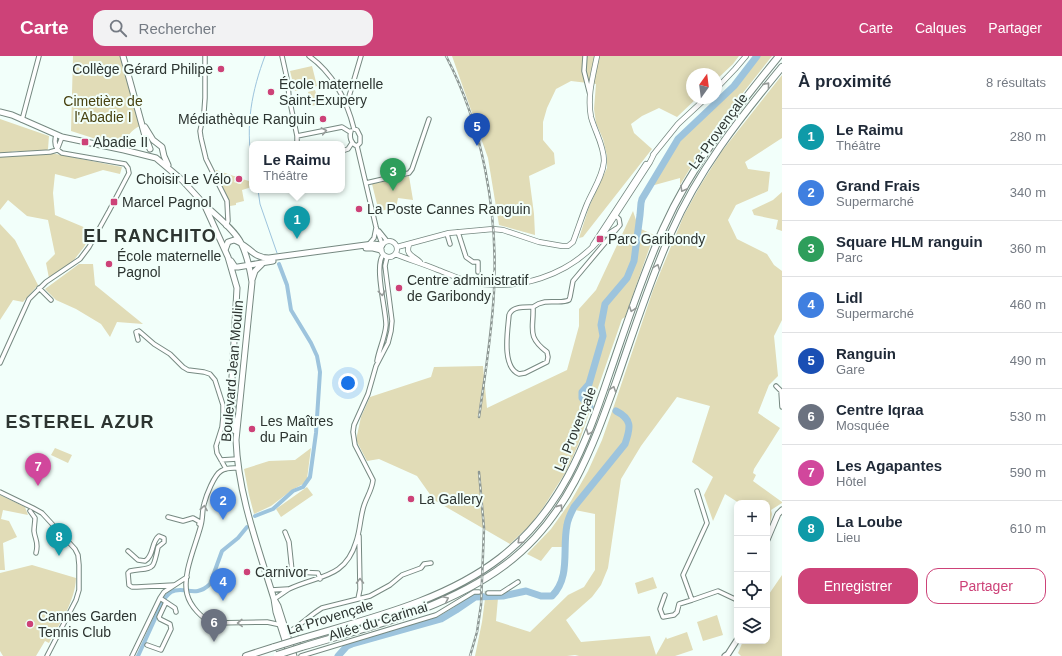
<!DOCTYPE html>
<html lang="fr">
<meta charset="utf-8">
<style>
body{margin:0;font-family:Helvetica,sans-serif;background:#f2f2f3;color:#1f2937}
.controls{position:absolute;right:12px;bottom:12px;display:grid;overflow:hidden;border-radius:8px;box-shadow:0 2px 10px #0003}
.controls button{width:36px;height:36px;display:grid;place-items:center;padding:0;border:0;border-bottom:1px solid #e0e1e3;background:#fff;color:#1f2937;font:20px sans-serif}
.compass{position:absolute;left:686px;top:12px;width:36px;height:36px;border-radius:50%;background:#fff;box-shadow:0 2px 10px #0003;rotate:14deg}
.you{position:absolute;left:348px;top:327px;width:14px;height:14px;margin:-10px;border:3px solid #fff;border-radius:50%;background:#1a73e8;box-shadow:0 0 0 6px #1a73e833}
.badge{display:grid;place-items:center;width:26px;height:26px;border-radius:50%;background:#cd4278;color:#fff;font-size:13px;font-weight:700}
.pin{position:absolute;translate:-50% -33px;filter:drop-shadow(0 1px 2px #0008)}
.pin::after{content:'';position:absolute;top:21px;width:14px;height:12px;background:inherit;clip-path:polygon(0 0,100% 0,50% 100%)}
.popup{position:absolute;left:249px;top:85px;width:96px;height:52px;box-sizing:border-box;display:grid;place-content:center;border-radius:8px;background:#fff;filter:drop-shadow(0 1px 3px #0005);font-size:13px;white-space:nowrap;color:#747a83}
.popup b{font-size:15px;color:#1f2937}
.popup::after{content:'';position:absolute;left:50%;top:100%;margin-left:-8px;border:8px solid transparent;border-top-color:#fff}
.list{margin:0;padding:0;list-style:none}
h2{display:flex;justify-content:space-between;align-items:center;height:52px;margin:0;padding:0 16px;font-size:17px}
h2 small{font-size:13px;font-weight:400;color:#747a83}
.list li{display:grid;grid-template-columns:26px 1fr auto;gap:12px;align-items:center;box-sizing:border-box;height:56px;padding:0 16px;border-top:1px solid #e0e1e3}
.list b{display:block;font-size:15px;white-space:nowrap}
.list p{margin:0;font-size:13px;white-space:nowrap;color:#747a83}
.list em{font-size:13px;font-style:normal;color:#747a83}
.actions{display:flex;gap:8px;padding:12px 16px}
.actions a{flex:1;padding:9px 0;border:1px solid #cd4278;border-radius:12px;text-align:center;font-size:14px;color:#cd4278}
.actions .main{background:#cd4278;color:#fff}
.icon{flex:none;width:22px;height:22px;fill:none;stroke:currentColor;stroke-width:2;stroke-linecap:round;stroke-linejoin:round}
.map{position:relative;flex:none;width:782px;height:600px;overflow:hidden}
header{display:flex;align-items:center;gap:24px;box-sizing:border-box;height:56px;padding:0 20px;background:#cd4278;color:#fff}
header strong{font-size:19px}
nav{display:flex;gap:22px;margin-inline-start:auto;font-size:14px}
.search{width:280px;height:36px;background:#f2f2f3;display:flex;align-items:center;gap:10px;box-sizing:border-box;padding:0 14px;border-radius:12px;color:#747a83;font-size:15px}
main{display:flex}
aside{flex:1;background:#fff}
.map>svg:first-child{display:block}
.green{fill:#e1dcb7}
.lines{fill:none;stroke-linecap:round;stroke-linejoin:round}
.stream{stroke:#9dc4dd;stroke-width:1}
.canal{stroke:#9dc4dd;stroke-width:4}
.river{stroke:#9dc4dd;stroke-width:7}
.minor-tunnel{stroke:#cbd7d2;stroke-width:3.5;stroke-dasharray:3.5 2;stroke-linecap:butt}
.minor-casing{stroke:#768981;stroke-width:5.5}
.tertiary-casing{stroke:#768981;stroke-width:6}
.secondary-casing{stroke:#768981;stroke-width:7}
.motorway-casing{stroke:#768981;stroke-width:8}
.minor{stroke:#fff;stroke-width:3.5}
.tertiary{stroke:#fff;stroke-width:4.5}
.secondary{stroke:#fff;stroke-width:5}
.motorway{stroke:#fff;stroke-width:6}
.rail-casing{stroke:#8d9793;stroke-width:2.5}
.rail{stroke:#f2fffa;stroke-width:1;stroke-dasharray:3;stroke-linecap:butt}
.motorway-bridge-casing{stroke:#768981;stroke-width:8;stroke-linecap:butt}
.motorway-bridge{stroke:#fff;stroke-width:6}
.oneway{stroke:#969a98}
.poi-dot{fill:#cd4278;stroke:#f2fffa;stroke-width:1.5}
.labels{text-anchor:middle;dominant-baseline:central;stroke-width:4;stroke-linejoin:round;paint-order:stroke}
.poi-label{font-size:14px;fill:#2d3531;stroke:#f2fffa;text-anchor:start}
.park-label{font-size:14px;fill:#484210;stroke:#f2fffa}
.street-label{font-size:14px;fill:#2d3531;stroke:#f2fffa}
.district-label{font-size:18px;font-weight:bold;letter-spacing:1px;fill:#2d3531;stroke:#f2fffa}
</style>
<header>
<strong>Carte</strong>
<div class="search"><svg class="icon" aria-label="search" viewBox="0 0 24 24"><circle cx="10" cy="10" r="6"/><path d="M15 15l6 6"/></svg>Rechercher</div>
<nav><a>Carte</a><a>Calques</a><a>Partager</a></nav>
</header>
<main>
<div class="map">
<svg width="782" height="600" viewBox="0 0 782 600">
<rect width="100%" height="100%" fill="#f2fffa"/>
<path class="green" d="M73,0h47l20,70c-9,4 -13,10 -16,19l-28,-6 -25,-8z
M452,0h287l-6,8 -17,16v-6h-24v24h5l-20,19 -18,-9 -17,8 -11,8 3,9 18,16 -69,88 -4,1 10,-31 18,-39v-12l-4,-17 -7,-16 -2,-14 2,-25 -25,-3 -15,8 -9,19 -4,14v18l11,13 1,11 -26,12 5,38 1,21 -36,-10 -11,-67z
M760,0h12l-60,76 -32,53v-7l-29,8 32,-49 58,-56z
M312,10l5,20 -22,5 -5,-20z
M782,19v63l-37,24 3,7 22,3 -2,19 -32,14 -8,15 9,19 30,15 7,11 8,6v49l-8,16 4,40 -9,9 -11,28 22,15 -26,41 -1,4 3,2 -3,6 29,21v1l-11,7 1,4 -2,10 -3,-2v-19h-28l-14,-9 -12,27 -9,-26 9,-18 -21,-15 18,-56 -33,-9 -36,49 -20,33 -13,89 -7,17 -9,12 -26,23 15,22 69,-6 6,19 10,-18 1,2 20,-7 6,18 -18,6h-96l-4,-1 -8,1h-92l7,-34 3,-23 13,-1 -2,23 34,11 38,-37 16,-8 11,-17v-56l-20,-4 -6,9 -6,28h-11l-11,14 -14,-7 24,-25 20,-28 17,-30 14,-31 14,-40 37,-110 31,-75 16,-29 22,-35z
M315,34l4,14 -7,2 -4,-14z
M0,63l49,17 -1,13 -2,2h-30l-16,3z
M51,97l71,14 -2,7 -17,-4 -28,9 -20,-5 -2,19 2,22 38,16 -9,16 -13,17 -22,14 -3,-15 9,-9 -7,-34 -21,-4 -19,-16 -8,10v-54z
M216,114l21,7 -3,5 7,2 1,-2 -1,-1 1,-2 7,2 3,6 -10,3 2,11 -8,2v2l-6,1 -3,-10 -12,-24z
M409,120l4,24 -15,-2 -3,15 -5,-5 -11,4 -7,-28z
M782,136v39l-6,-2 2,-9 -24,-5 -2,-5 21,-10z
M633,155l4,12 4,6 13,6 -29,82 -3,2 -44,126 -11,25 -24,38 -13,17 -20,19 -76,-44 -17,-24 -38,-17 -12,2 -11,-21 5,-23 9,-20 61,-20 3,-10 49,-1 4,42 80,-38 12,-44v-17l17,-19z
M0,168l15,16 23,45 -15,17 -10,-2 -13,20z
M79,208h14l2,21 48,39 -26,-2 -7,15 -9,-13 -25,-15 -20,-9 -11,-11z
M55,392l17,7 -4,8 -17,-8z
M311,392l-4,31 -2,4 -13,7 -21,16 -17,8 -5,-19 -5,-26 25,-8 26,-1z
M307,431l6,8 -32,22 -5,-8z
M0,439l25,12 3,8 -25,-5 -2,9 8,2 8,16 -14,6 2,27h-5z
M32,509l44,13c-1,23 -15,43 -26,63l-1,2 -4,-2 -9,15h-33l-3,-5v-78z
M782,519v81h-41l-3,-3 5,-12h24v-44z
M653,521l4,11 -19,6 -3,-11z
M717,559l6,20 -20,6 -6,-19z"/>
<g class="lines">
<path class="stream" d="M252,106c-7,-36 0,-72 13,-106
M258,134l2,14 17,49"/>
<path class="canal" d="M255,460l18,-7 20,-18 10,-4 7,-10 6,-44 4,-61 -3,-16 -6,-13 -20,-33 -4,-25 -8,-21
M138,600l26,-57c2,-2 4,-5 7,-7 13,-7 24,7 39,-8l12,-33 16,-13 9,-11"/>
<path class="river" d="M590,351l-8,-9v-6l7,-8 14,-48 -2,-11 4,-21 22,-26 7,-17 6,-46 1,-12 1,-4 36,-60 56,-53 23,-30
M338,600l9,-10 5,-2 89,-25 15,-9 19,-13 28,-1 23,-5 15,5h11c19,-19 10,-47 15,-71 1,-7 4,-12 7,-18l51,-63c6,-17 7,-25 -9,-33"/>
<path class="minor-tunnel" d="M479,536l9,1"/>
<defs>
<path id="minor" d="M205,0v42l-1,14 -4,19 1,7 5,21 21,42 1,20 -2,5
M282,0l6,27 1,14 8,39v8
M309,0c24,17 38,45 45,73
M585,0l-1,15 6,24
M345,46l3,-2 13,-44
M22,64l17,-64
M354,73l3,1 3,6v7l-3,3
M351,75c-2,6 0,13 6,15
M297,80l45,-9 8,5
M357,90l19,81 6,17
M57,94l5,-13
M342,95l6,-2 4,-6
M0,99l50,-3 7,-2
M366,127l43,-10 3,-4 17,-50
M379,175l8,10
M458,176l8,25 7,5h5v10
M447,178l3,10
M606,179l11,-7
M369,188l5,-6 2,-10
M39,232l12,12
M533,251c-8,0 -21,-1 -24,8 -1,14 -8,52 10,59l6,-1 22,-11 1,-5 -1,-5c-21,-16 -13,-23 -14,-45 14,-10 26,-2 36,-7l1,-3 3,-16 47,-56 -1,-6 -5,-5
M138,284l-2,-8 3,-1 15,13 16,10 13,13 5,3 16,2 6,2 5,6 8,25v12l-1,10 -6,19 1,7 9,16
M377,305c2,-12 8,-23 9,-36 0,-15 -12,-59 -3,-70
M0,307l29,-64 17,-17 34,-23 9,-12 20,-36 20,-38 -1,-5 -3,-4 -63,-11c-7,-4 -8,-11 -6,-18
M776,330l5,5 1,16
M221,404l16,-1
M239,412c-6,0 -13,-1 -18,3 -7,4 -15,25 -17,33 -2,7 -1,14 -3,21 -5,20 -19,49 -14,69 3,12 15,25 26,29l54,-1 14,3
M697,435l10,32 -24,52 9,25 26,-9 19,9
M0,436l33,16 9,5 33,36 3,6 1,10v25l-3,10 -29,56
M30,455l5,7c0,4 -1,9 -1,13 1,9 5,11 2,22
M168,461l15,4 10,-3 7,4 -1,2
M285,476l4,10 3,29 3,1 23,1 2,6
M128,495l10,9 7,1c9,-5 6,-19 14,-25l5,2v4l-6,5c-5,25 -4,20 -28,24l-2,2 1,12 3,2h5l37,-2
M271,534l17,-1
M488,537h13l17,-11
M665,539l-5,14 3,8 11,-2 3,-3 2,-8 13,-4
M160,542l15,10 1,4
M274,543c5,-3 10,-7 15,-10 29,-14 56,-10 67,-47 4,-11 4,-22 7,-33 2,-10 9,-18 10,-29l-18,-35 -2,-13 1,-7 14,-31 8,-28 12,-23 3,-12 1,-10 -7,-55 2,-9
M358,543l2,-10 -1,-53
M287,577c13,-7 23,-18 35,-25l48,-12 20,-11 12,-10 19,-7 3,-4 7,-1
M147,589l14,5 10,-21 -1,-5 -10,-5 -1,-2 7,-15
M132,600l28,-58 4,-6 23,-15
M301,600l135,-41 38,-23h5"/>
<path id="tertiary" d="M716,33l19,-20 11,-13
M653,99l25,-31 28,-26
M381 193a8 8 0 1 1 16 0a8 8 0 1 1-16 0Z
M409,189c-4,10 5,11 11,17
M593,189l53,-81
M397,191l52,-14 44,-4 10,1 36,12 23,4h6l5,-4c5,-13 9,-26 14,-38 6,-14 16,-28 17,-43 0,-16 -9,-29 -13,-44 -4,-21 2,-41 6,-61
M395,198c15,6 29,10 43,16 11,4 21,9 32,12 48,10 98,-6 130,-43l50,-77 4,-8"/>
<path id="secondary" d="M123,0l22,80 5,13
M0,56l12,3 50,22 62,13 32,8 26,22 22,24 24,53 9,31 -5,89v34l3,20
M145,71l8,13 9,7 2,9 4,9
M204,148c11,11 30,25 37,39 6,12 9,26 11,39l-16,158c2,54 22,107 38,159l4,7 16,50
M366,192h7l8,2
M225,194l3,-8 6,-2c15,5 18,18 35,18l104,-14 9,1
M231,205l4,6h3l35,-6
M252,224l3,-9 7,-7
M767,484l11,-26 4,-4
M274,543l2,13 14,44
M725,600l3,-2 9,-14"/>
<path id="motorway" d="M300,583c67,-20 143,-37 200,-81 61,-47 85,-112 109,-183 17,-49 33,-99 54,-146 29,-65 72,-119 116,-173
M302,591c70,-21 144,-38 203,-82 62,-46 87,-116 112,-186 17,-49 33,-99 54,-146 27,-62 68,-114 111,-166
M246,600l28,-9"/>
</defs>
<use href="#minor" class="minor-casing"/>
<use href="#tertiary" class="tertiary-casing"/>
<use href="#secondary" class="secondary-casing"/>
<use href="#motorway" class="motorway-casing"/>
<use href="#minor" class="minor"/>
<use href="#tertiary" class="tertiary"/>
<use href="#secondary" class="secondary"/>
<use href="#motorway" class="motorway"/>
<defs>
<path id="rail" d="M446,0c37,71 52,156 48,235 -2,42 -9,84 -15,126
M470,600l7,-24 4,-27 3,-77 -5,-56"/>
</defs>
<use href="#rail" class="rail-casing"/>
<use href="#rail" class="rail"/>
<defs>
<path id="motorway-bridge" d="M274,591l26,-8
M277,599l25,-8"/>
</defs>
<use href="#motorway-bridge" class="motorway-bridge-casing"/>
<use href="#motorway-bridge" class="motorway-bridge"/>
</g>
<defs><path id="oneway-chevron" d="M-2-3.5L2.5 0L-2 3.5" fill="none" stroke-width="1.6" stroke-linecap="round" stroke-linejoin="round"/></defs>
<g class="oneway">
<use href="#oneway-chevron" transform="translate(767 29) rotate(-51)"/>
<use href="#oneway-chevron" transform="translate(324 75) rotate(-11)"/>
<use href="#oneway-chevron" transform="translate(683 133) rotate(119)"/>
<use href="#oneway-chevron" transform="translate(657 211) rotate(-69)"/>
<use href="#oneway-chevron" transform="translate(382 237) rotate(83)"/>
<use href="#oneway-chevron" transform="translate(632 253) rotate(109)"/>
<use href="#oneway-chevron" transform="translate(613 333) rotate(-71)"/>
<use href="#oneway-chevron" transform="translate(589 376) rotate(111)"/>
<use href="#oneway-chevron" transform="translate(560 451) rotate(-55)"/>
<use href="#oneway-chevron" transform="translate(204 452) rotate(-80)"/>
<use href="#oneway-chevron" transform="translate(520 485) rotate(137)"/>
<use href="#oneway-chevron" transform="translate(360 525) rotate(-90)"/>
<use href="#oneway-chevron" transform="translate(446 543) rotate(-25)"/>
<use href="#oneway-chevron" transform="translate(240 567) rotate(178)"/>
</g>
<g class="poi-dot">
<circle cx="221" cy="13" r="4"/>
<circle cx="271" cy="36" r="4"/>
<circle cx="323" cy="63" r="4"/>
<rect x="81" y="82" width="8" height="8" rx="2"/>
<circle cx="239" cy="123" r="4"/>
<rect x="110" y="142" width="8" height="8" rx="2"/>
<circle cx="359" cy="153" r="4"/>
<rect x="596" y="179" width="8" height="8" rx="2"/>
<circle cx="109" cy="208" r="4"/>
<circle cx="399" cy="232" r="4"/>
<circle cx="252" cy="373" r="4"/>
<circle cx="411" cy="443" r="4"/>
<circle cx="247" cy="516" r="4"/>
<circle cx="30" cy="568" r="4"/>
</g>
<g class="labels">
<g class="poi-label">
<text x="213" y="13" text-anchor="end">Collège Gérard Philipe</text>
<text x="279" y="28">École maternelle<tspan x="279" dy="16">Saint-Exupery</tspan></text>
<text x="315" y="63" text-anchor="end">Médiathèque Ranguin</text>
<text x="93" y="86">Abadie II</text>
<text x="231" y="123" text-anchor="end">Choisir Le Vélo</text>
<text x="122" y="146">Marcel Pagnol</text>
<text x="367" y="153">La Poste Cannes Ranguin</text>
<text x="608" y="183">Parc Garibondy</text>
<text x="117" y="200">École maternelle<tspan x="117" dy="16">Pagnol</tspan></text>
<text x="407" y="224">Centre administratif<tspan x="407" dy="16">de Garibondy</tspan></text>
<text x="260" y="365">Les Maîtres<tspan x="260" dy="16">du Pain</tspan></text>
<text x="419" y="443">La Gallery</text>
<text x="255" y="516">Carnivor</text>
<text x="38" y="560">Cannes Garden<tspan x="38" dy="16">Tennis Club</tspan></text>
</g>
<g class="park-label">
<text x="103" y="45">Cimetière de<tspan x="103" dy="16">l'Abadie I</tspan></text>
</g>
<g class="street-label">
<text transform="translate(718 75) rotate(-54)">La Provençale</text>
<text transform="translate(232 315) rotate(-85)">Boulevard Jean Moulin</text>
<text transform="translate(575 373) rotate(-68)">La Provençale</text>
<text transform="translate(330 561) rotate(-17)">La Provençale</text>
<text transform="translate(378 565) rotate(-17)">Allée du Carimai</text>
</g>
<g class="district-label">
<text x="150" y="180">EL RANCHITO</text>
<text x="80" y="366">ESTEREL AZUR</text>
</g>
</g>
</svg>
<div class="controls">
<button>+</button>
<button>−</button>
<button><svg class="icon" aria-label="locate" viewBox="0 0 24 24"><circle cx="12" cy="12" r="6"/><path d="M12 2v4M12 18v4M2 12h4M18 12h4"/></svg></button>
<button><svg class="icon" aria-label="layers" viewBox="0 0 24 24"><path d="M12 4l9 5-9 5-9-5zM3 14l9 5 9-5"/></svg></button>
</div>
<svg class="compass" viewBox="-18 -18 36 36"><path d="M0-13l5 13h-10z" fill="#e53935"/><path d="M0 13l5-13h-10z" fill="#747a83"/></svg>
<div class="you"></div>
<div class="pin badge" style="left:297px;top:183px;background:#0f9aa8">1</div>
<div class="popup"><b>Le Raimu</b>Théâtre</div>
<div class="pin badge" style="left:223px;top:464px;background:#3f7fe0">2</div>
<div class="pin badge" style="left:393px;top:135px;background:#2e9e5b">3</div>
<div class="pin badge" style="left:223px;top:545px;background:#3f7fe0">4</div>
<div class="pin badge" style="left:477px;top:90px;background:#1a4fb4">5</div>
<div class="pin badge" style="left:214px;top:586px;background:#6b7280">6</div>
<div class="pin badge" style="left:38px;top:430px;background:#d1479c">7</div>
<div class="pin badge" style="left:59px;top:500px;background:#0f9aa8">8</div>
</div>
<aside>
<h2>À proximité<small>8 résultats</small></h2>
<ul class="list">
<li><span class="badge" style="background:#0f9aa8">1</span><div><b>Le Raimu</b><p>Théâtre</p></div><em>280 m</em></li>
<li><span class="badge" style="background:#3f7fe0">2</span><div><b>Grand Frais</b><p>Supermarché</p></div><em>340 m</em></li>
<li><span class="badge" style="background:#2e9e5b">3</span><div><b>Square HLM ranguin</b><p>Parc</p></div><em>360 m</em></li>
<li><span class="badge" style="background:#3f7fe0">4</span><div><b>Lidl</b><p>Supermarché</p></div><em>460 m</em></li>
<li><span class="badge" style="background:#1a4fb4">5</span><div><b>Ranguin</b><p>Gare</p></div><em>490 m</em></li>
<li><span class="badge" style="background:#6b7280">6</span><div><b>Centre Iqraa</b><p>Mosquée</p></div><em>530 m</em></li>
<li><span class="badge" style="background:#d1479c">7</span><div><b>Les Agapantes</b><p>Hôtel</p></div><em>590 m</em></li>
<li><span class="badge" style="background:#0f9aa8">8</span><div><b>La Loube</b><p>Lieu</p></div><em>610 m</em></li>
</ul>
<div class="actions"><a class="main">Enregistrer</a><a>Partager</a></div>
</aside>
</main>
